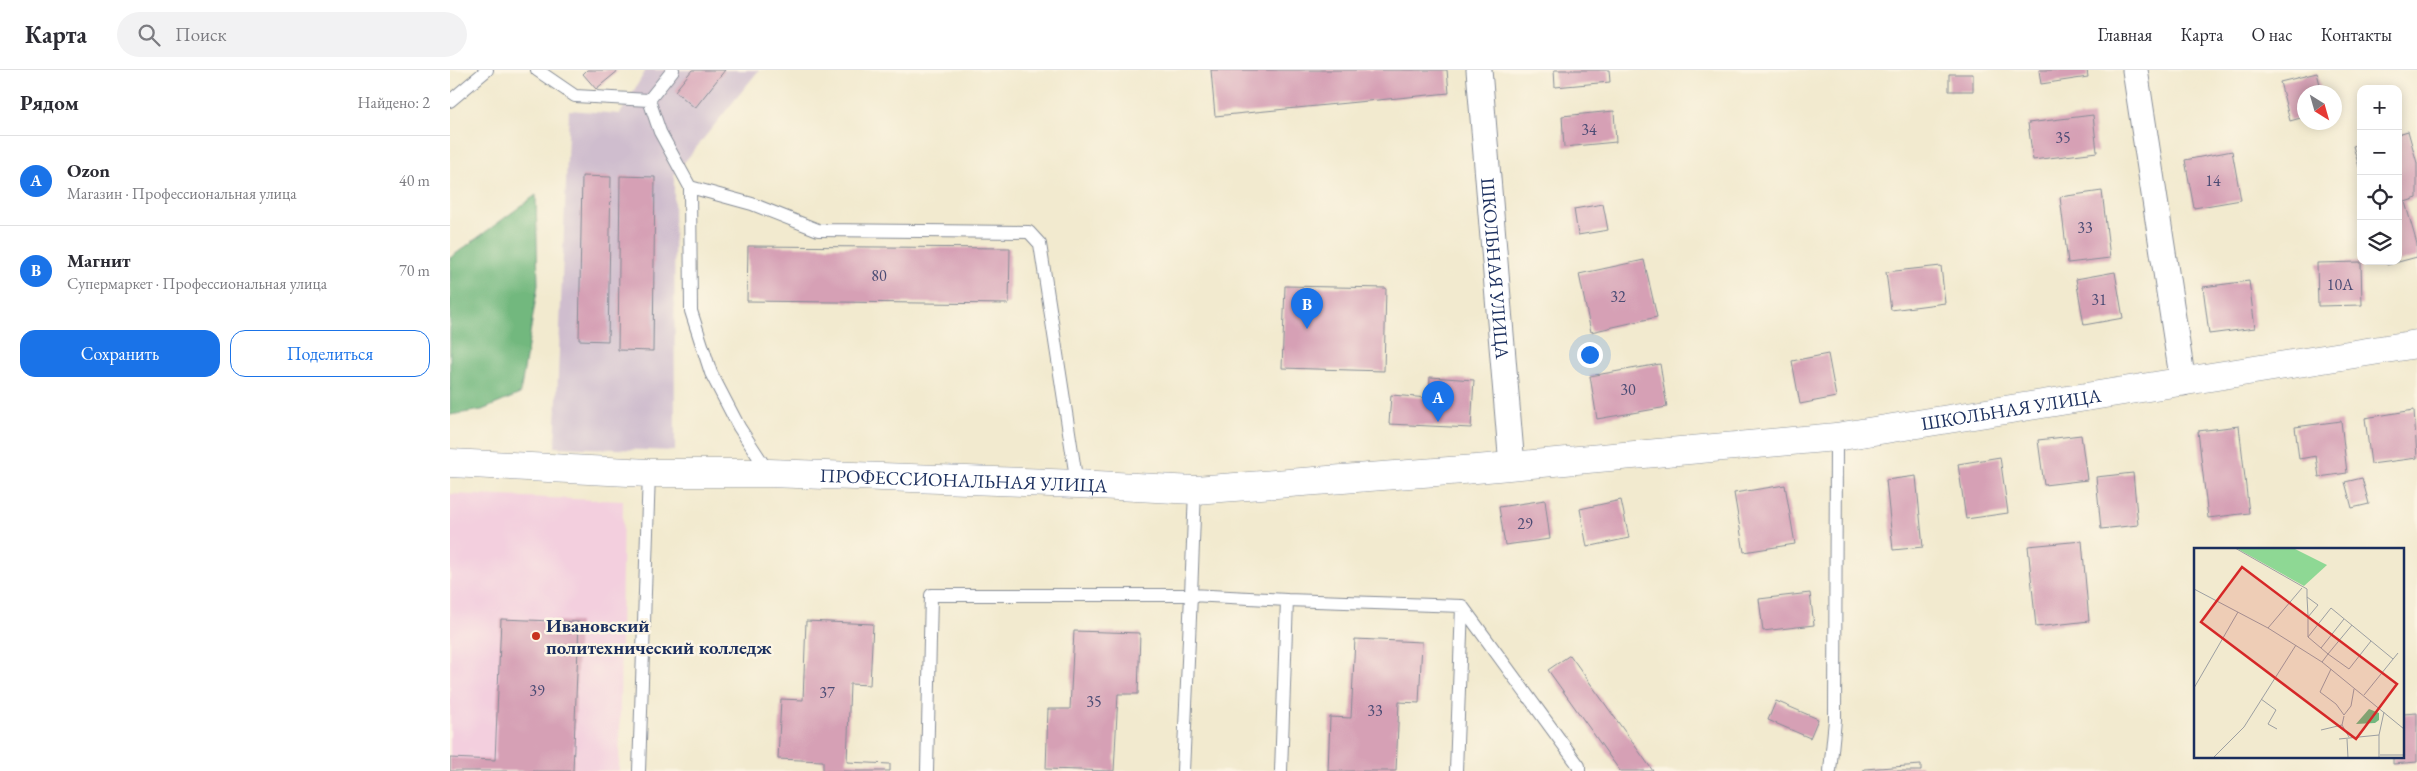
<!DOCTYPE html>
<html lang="ru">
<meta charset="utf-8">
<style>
body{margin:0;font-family:"EB Garamond",serif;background:#f2f2f3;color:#2b2b33}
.controls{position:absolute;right:15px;top:15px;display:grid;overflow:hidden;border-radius:10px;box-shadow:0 2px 12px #0003}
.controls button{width:45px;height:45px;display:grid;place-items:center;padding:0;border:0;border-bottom:1px solid #e1e1e2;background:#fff;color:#2b2b33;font:25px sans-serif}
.compass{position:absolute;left:1847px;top:15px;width:45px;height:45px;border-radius:50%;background:#fff;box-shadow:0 2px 12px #0003;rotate:143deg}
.you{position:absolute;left:1139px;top:284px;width:18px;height:18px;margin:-12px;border:4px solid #fff;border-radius:50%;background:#1a73e8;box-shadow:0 0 0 8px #1a73e833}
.badge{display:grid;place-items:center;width:32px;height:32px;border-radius:50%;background:#1a73e8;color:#fff;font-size:16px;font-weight:700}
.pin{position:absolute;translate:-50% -41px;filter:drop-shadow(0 1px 2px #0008)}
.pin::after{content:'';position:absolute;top:26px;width:18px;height:15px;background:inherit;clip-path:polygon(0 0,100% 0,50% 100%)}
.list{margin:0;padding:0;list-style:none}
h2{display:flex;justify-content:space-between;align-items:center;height:65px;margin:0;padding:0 20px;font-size:21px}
h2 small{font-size:16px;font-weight:400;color:#7c7c81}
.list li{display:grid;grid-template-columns:32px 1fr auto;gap:15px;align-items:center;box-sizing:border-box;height:90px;padding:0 20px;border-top:1px solid #e1e1e2}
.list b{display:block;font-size:19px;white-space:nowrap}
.list p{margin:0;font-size:16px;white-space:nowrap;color:#7c7c81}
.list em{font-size:16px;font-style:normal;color:#7c7c81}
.actions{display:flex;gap:10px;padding:15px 20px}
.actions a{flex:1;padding:11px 0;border:1px solid #1a73e8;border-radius:15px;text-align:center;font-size:18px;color:#1a73e8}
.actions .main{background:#1a73e8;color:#fff}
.icon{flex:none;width:28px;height:28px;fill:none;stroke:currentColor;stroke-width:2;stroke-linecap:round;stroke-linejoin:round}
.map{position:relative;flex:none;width:1967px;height:701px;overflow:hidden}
header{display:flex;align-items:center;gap:30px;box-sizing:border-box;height:70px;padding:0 25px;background:#fff;border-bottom:1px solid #e1e1e2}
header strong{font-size:24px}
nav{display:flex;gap:28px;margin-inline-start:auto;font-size:18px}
.search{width:350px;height:45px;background:#f2f2f3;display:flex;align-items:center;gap:12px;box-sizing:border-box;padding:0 18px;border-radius:28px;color:#7c7c81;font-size:19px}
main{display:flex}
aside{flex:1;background:#fff}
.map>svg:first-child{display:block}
.built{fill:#f3cfde}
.industrial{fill:#cfbdce}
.forest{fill:#72b87e;stroke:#46746e}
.building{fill:#d6a0b5}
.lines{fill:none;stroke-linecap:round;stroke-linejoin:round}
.lane-casing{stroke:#868c96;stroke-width:14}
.street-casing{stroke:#868c96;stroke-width:27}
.secondary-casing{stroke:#868c96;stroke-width:29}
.lane{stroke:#fff;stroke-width:12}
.street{stroke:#fff;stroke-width:25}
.secondary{stroke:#fff;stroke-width:28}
.poi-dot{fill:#c8321e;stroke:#fcf5e5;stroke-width:2}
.labels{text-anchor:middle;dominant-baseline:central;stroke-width:5;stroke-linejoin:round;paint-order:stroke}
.number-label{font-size:16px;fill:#4a4b74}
.street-label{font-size:19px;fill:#1b2f5e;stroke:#fcf5e5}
.poi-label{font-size:19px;font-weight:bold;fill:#1b2f5e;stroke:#fcf5e5;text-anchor:start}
.inset-road{fill:none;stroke:#9c9fa2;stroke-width:1}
.view{fill:#d62828;fill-opacity:0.15;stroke:#d62828;stroke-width:2.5}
.inset-edge{fill:none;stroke:#1b2f5e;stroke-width:2.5}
</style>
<header>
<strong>Карта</strong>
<div class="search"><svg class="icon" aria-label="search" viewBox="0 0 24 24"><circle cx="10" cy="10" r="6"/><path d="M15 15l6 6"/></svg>Поиск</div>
<nav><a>Главная</a><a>Карта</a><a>О нас</a><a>Контакты</a></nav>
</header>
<main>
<aside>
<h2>Рядом<small>Найдено: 2</small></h2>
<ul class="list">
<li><span class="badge">A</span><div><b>Ozon</b><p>Магазин · Профессиональная улица</p></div><em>40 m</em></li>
<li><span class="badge">B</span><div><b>Магнит</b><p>Супермаркет · Профессиональная улица</p></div><em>70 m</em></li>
</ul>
<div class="actions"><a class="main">Сохранить</a><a>Поделиться</a></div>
</aside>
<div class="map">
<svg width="1967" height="701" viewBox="0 0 1967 701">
<rect width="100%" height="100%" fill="#fcf5e5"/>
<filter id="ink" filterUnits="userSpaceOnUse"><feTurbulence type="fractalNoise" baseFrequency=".02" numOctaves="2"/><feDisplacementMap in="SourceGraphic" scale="10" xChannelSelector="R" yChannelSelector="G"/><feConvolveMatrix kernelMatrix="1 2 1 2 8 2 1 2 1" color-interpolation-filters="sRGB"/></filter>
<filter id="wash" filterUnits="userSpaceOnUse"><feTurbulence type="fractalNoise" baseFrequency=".0096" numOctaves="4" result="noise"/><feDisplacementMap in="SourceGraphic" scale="20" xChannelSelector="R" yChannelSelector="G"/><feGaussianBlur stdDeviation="1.12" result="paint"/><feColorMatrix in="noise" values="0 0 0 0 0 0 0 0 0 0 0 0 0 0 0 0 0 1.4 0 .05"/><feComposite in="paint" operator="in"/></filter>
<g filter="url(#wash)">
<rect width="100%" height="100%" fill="#f2eacf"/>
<path class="built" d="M0,424l173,7 -4,270h-169z"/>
<path class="industrial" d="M196,0h113l-85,105 1,276 -120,-4 14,-337 51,4z"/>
<path class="forest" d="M86,125l2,90 -18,109 -38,16 -32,5v-157z"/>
<g id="blocks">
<path class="building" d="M137,0h32l-23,19 -13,-15z
M242,0h33l-30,38 -20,-17z
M761,0h236l2,23 -234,23z
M1104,0h55l1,12 -55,5z
M1589,0h48l1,7 -47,7z
M1867,3l5,19h-18v25l-14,4 -10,-39z
M1499,4h24v17h-24z
M1164,41l2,31 -52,5 -2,-31z
M1643,45l4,37 -64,8 -5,-37z
M1958,61l9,32v35l-12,4 12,42v13l-30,8 -1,-4h12v-127z
M1911,74v26h-1l-7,-24z
M1782,81l9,49 -47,8 -9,-48z
M132,106l29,1 -3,164 -29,-1z
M170,106l35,1 -2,174 -35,-1z
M1652,121l8,67 -42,5 -8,-66z
M1153,134l5,26 -30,5 -4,-26z
M298,176l262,2 -1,56 -262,-3z
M1194,190l13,57 -66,15 -12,-58z
M1911,192l1,43 -44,1 -1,-43z
M1491,196l4,37 -54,7 -5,-38z
M1665,202l8,46 -39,7 -8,-46z
M1799,211l6,47 -46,6 -6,-47z
M835,216l101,2 -2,83 -102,-3z
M1378,284l8,43 -36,7 -8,-43z
M1210,294l7,43 -70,12 -7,-43z
M980,307l44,3 -3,48 -82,-4 2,-29 38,3z
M1964,340l3,48 -46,6 -6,-46z
M1891,351l6,52 -28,4 -3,-21 -17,3 -4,-32z
M1789,356l10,87 -41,5 -10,-87z
M1631,365l6,45 -43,5 -6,-45z
M1550,387l8,56 -42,6 -8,-55z
M1683,403l5,52 -37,4 -5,-52z
M1466,406l7,71 -30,3 -7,-70z
M1912,408l7,26 -17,4 -7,-26z
M1335,415l10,59 -51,8 -10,-59z
M1095,430l5,39 -45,6 -6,-38z
M1171,430l8,38 -42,9 -7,-38z
M1632,471l7,80 -53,6 -8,-81z
M1360,523l4,32 -51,6 -4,-32z
M51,549l78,3 -6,149h-123v-13l45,2z
M356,551l67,3 -3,61 -20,-1 -3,78 43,2v7h-67v-10l-45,-2 3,-60 22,1z
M624,561l66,2 -2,61h-20l-4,77 -68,-2 2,-60h22z
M905,569l67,3 -3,61 -20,-1 -3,69h-68l2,-54 21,1z
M1120,585l83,116h-33l-72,-101z
M1326,631l42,18 -8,19 -42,-18z
M1967,643v49l-24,2v-7h10v-43z
M1471,695v6h-57v-2z"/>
</g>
</g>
<g filter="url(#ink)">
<use href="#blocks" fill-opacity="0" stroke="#868c96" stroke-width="1"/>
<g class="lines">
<defs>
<path id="lane" d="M87,0l38,26 74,4 11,32 30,55
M199,30l24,-30
M0,31l37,-31
M319,403l-30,-46 -28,-54 -20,-62 -1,-124 62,17 66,26 211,2 11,12 37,240
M745,420l-4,105 96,5 -6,171
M837,530l175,6 -6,165
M1012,536l117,160v5
M189,701l10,-298
M477,701l4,-176h260l-8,176
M1380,701l5,-51 1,-283"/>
<g id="street">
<path id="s1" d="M1029,0l33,396"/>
<path d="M1685,0l48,313"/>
</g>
<g id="secondary">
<path id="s2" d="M0,393l199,10h120l308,11 118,6 281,-21 360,-32 581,-93"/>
</g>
</defs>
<use href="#lane" class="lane-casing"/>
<use href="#street" class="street-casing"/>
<use href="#secondary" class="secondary-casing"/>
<use href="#lane" class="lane"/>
<use href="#street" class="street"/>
<use href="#secondary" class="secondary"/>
</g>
</g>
<circle class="poi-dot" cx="86" cy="566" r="5"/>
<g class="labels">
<g class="number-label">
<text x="1139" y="59">34</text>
<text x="1613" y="67">35</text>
<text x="1763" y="110">14</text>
<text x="1635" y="157">33</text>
<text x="429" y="205">80</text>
<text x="1890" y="214">10А</text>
<text x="1168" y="226">32</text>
<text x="1649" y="229">31</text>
<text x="1178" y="319">30</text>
<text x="1075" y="453">29</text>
<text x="87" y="620">39</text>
<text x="377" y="622">37</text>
<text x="644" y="631">35</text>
<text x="925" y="640">33</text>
</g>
<g class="street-label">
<text stroke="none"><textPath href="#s1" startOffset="199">ШКОЛЬНАЯ УЛИЦА</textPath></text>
<text stroke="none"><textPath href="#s2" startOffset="1566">ШКОЛЬНАЯ УЛИЦА</textPath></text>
<text stroke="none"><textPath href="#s2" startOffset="514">ПРОФЕССИОНАЛЬНАЯ УЛИЦА</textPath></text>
</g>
<g class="poi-label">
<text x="96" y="555">Ивановский<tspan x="96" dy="22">политехнический колледж</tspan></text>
</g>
</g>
<g transform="translate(1744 478)">
<rect width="210" height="210" fill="#f2eacf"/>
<path d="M42,0h57l34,17 -23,21z" fill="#8ed894"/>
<path d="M175,161l10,4v7l-4,3 -19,1z" fill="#72b87e"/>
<path class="inset-road" d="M41,0l72,41v8l11,8 -10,12v20M0,41l74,39 54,34 82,67M113,49l1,19M158,77l-24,29 21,15 22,-28M74,80l34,-40M127,100l-13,-11 23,-29 62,51M128,114l6,-8 -7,-6 23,-29M137,121l-11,23 16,12 8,11 7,-9 3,-17M0,140l44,-76M170,147l34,-42M67,151l15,11 -8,14 9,5M150,168l-2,9 7,12M127,182l21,-5M145,191l40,-4M153,191l1,19M186,207h24M19,210l31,-31 52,-82M185,210v-23l5,-23"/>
<path class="view" d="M48,19l155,117 -41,55 -155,-117z"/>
<rect width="210" height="210" class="inset-edge"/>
</g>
</svg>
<div class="controls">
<button>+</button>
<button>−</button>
<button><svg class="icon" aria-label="locate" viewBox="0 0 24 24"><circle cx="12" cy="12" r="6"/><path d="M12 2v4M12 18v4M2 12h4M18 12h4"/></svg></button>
<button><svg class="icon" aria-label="layers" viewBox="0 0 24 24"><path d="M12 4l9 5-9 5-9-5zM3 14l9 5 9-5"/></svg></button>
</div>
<svg class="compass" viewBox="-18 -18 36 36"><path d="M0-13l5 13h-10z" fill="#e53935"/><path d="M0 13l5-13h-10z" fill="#7c7c81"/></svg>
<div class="you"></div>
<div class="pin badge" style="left:988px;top:352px">A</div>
<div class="pin badge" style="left:857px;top:259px">B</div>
</div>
</main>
